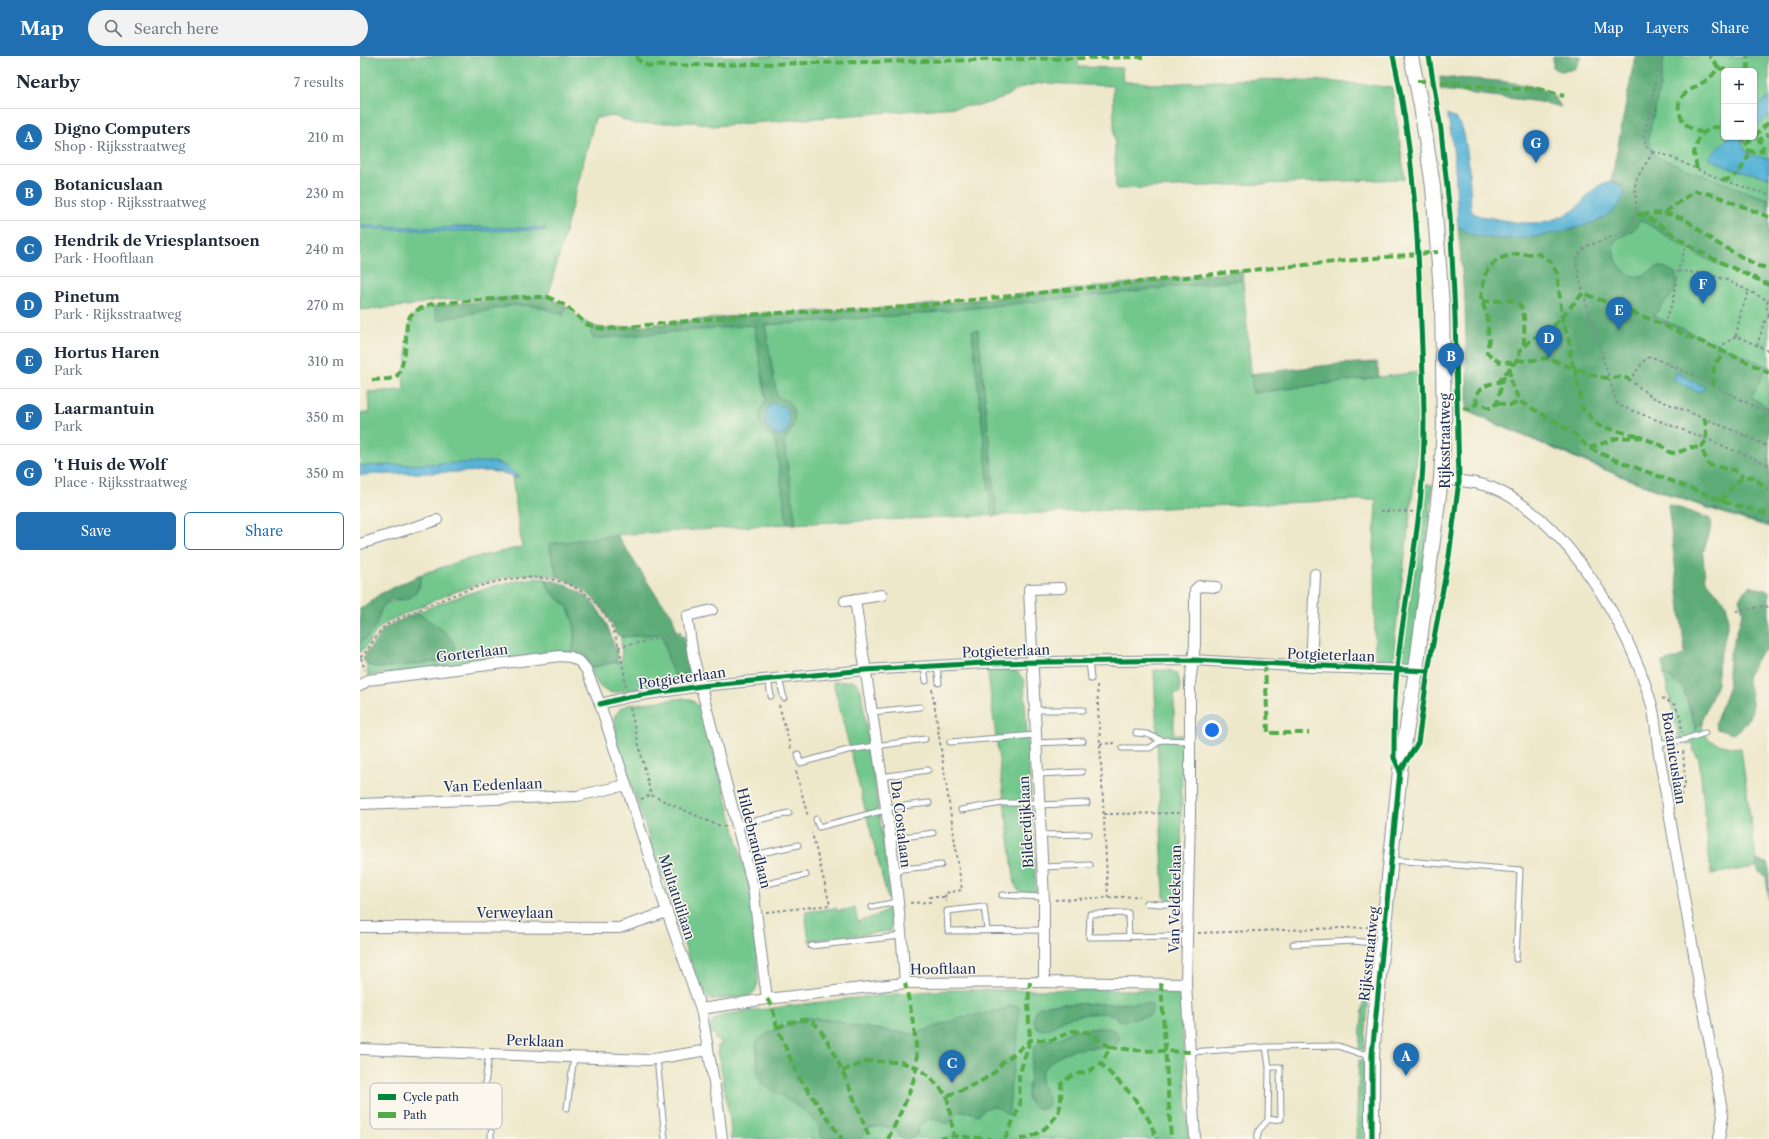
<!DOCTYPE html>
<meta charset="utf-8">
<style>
body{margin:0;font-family:"Libre Caslon Text",serif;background:#f2f2f3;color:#1f2937}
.controls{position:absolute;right:12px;top:12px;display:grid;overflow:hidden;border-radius:6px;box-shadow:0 1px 3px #0004}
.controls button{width:36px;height:36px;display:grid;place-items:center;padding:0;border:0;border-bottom:1px solid #e0e1e3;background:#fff;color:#1f2937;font:20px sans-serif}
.you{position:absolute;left:852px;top:674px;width:14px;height:14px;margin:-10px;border:3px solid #fff;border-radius:50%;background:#1a73e8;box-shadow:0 0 0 6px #1a73e833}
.badge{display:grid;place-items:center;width:26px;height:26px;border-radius:50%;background:#1f6fb2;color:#fff;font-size:13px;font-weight:700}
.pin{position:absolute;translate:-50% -33px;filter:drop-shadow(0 1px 2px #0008)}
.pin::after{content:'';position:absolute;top:21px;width:14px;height:12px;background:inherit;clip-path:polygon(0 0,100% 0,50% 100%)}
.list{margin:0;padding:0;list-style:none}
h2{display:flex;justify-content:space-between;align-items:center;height:52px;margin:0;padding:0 16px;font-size:17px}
h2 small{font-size:13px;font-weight:400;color:#747a83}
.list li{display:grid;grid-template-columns:26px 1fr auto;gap:12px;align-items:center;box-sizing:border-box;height:56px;padding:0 16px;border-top:1px solid #e0e1e3}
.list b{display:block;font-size:15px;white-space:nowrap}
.list p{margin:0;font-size:13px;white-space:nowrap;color:#747a83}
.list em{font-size:13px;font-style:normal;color:#747a83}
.actions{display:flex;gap:8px;padding:12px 16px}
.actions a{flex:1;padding:9px 0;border:1px solid #1f6fb2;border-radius:6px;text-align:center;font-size:14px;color:#1f6fb2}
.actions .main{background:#1f6fb2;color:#fff}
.icon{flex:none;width:22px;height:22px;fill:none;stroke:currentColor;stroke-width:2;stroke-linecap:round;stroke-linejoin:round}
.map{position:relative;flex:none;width:1409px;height:1083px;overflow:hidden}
header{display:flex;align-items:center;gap:24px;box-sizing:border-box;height:56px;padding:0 20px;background:#1f6fb2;color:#fff}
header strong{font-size:19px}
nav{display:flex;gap:22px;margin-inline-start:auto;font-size:14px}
.search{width:280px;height:36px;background:#f2f2f3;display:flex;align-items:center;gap:10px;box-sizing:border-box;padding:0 14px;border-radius:22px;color:#747a83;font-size:15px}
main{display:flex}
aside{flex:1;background:#fff}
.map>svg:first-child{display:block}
.green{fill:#72c78c;stroke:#467b75;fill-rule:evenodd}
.forest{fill:#5dac78;stroke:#3c6e6b}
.water{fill:#57b3d5;stroke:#39719a}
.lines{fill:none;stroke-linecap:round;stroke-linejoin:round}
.service-casing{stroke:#848c94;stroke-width:7}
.minor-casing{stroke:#848c94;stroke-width:12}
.secondary-casing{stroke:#848c94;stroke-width:16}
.path{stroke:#848c94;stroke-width:2;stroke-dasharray:3 3;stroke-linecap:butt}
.service{stroke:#fff;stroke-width:5}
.minor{stroke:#fff;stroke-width:10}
.secondary{stroke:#fff;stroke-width:14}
.quiet{stroke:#52ab49;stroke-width:4;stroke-dasharray:8 4;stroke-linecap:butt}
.cycleway-casing{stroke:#fbf7ec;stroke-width:8}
.cycleway{stroke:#00873e;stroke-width:5}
.labels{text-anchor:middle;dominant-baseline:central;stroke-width:3;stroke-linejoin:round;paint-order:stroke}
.street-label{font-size:14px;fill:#1b2f5e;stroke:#fbf7ec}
.key{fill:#fbf7ec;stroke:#b8bbc1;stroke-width:1}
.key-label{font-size:11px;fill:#1b2f5e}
</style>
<header>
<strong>Map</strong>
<div class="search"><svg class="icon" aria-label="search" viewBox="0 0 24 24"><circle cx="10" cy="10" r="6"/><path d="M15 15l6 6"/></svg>Search here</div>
<nav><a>Map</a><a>Layers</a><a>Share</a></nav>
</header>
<main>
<aside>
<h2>Nearby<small>7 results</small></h2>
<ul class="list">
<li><span class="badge">A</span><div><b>Digno Computers</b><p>Shop · Rijksstraatweg</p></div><em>210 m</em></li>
<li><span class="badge">B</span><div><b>Botanicuslaan</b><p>Bus stop · Rijksstraatweg</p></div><em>230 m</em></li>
<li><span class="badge">C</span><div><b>Hendrik de Vriesplantsoen</b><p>Park · Hooftlaan</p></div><em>240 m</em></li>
<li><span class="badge">D</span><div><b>Pinetum</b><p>Park · Rijksstraatweg</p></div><em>270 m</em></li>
<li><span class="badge">E</span><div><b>Hortus Haren</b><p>Park</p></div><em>310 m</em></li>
<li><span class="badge">F</span><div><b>Laarmantuin</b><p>Park</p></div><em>350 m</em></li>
<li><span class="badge">G</span><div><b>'t Huis de Wolf</b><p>Place · Rijksstraatweg</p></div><em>350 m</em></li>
</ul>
<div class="actions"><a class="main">Save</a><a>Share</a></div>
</aside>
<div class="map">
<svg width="1409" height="1083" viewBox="0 0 1409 1083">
<rect width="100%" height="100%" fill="#fbf7ec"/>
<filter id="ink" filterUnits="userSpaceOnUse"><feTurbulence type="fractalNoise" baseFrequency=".025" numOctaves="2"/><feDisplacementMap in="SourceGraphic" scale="8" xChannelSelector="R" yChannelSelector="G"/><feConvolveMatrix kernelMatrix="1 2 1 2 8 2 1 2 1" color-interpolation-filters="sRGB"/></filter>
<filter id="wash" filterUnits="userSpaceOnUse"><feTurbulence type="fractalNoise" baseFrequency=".012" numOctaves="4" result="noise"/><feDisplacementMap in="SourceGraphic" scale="16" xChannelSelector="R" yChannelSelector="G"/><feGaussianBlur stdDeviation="0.9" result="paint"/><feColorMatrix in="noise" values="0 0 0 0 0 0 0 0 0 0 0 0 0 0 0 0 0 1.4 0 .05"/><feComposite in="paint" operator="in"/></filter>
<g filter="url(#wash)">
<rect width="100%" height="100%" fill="#eee8cb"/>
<path class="green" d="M0,0h717l2,11 43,1 1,14h18l9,2c30,0 60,-3 89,-4 51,-2 102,1 153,8l13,91 -289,10 -3,-103 -73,-3 -20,5 -19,11 -19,6 -269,21 -18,-4 -60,2 -22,-8 -18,2 -47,179 -112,3 -28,6 -48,4v-82c62,1 123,5 185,1l-89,-2 -24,1 -72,-3z
M1283,0h126v471c-104,-29 -204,-73 -303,-116l5,-166 139,-34zM1364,15h30v66h-30z
M882,215l11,122 167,-21 -1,70 -24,194 -1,30 -19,-4 -1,-114 2,-49 -589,25 -170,11 -68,9 3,14 6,19c-46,-11 -106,15 -147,34 -9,4 -20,8 -28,14 -9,7 -14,20 -23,28v-10c15,-8 16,-25 24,-39l13,-4 10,-1 12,-11 3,-14 42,-14 58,-13 -10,-70 4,2 -16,-16 -140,3v-53h9l-1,-21 36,-2 -1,-19 3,-5c1,-13 0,-42 8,-51 4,-5 14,-7 20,-9l3,14 78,-15 22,1 26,9 3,-9c12,13 24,21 41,23l152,-15 149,-7z
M1066,428l7,1 -21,175 -10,5 1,-28 13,-76z
M174,522l12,1v3l22,26 7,18 -2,26h-14l-191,24 -1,-11 14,3 69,-8c-9,-22 -10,-37 -34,-47 39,-16 76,-29 118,-35z
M303,577l6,30 15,12 7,-6 1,5 -4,5 -6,2 -69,12c-15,-2 -17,-13 -23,-25l32,-7 -1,-24z
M627,611c16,0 29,-2 37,14l12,212h-13l-5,-3 -3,-5z
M794,614c22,0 26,-1 26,23l-6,1v41h8l-1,167 -13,-1 -4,-4z
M1304,618l19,14 13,43 2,-8 4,2c2,20 23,21 39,23l16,119 -46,7 -12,-115 -6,-9 1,-7 -6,1 -9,-6z
M491,625l5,1 5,8 30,208 -3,2 -55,-218z
M324,642l9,3 9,8 48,179 6,40 2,55 -3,8 -6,5 -36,4 -13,-8 -86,-260 2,-1 -2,-14 7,-9 7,-3z
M476,852l2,3 17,-3 3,14 23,-8 6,-6h3l1,23 -82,10 -4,-29z
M1008,906h4l-8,88 -5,-1z
M588,934h225l6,6 2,10 8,133h-458l-1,-19 -13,-74 4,-1 -2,-6 -4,1 -1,-7 -4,1c-1,-12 5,-16 16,-20 74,-9 148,-20 222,-24z
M999,1004h5c-1,26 0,52 0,79h-8z"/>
<path class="forest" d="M1193,0h28l-5,12c-7,3 -16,5 -23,0z
M1275,0h29l-4,30 -12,53 7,17 91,36 23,7v89l-67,-31 -61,-37 -8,10 -19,11c-4,14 9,38 26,35 8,-1 13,-9 20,-9 5,0 10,3 15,6 7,20 -12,28 -21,43l115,51v3l-3,-1 -15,28 18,11v117c-102,-27 -205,-72 -301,-115l-3,-105 -7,-79 15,9 12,2 30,1 30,-3 31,-7 47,-39 -4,-5 -8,-2z
M1080,21c25,2 89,3 109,16 5,3 9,8 12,14l-21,-5 -99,-12z
M882,215l1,9 -336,35 -142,10 12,72c4,2 9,3 12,6 10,12 4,28 -5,38l12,83h-9l-12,-85c-18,-12 -19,-22 -9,-40l-12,-74 -160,14 -4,-6 5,-6 12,2 152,-15 149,-7z
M159,241h29l18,9 -3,9 -26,-9 -22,-1 -78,15 -3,-14z
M618,274l19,186h-5l-20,-185z
M1017,306l2,15 -126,16 -2,-19 88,-10z
M1308,448l42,15 2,6 -9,28 1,16 2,11 20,24 2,9v10l-9,38 -2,23 -14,33 -1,8 -4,-1 -2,8 -5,-22 -8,-22 -19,-14 -1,-12 16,-5 6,-4z
M257,479l37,57 18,23 5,17 7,4 7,33 -7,6 -9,2 -6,-14 -7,-29 -41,3 -5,-3c-10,-27 -30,-47 -58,-57l-9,-33z
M62,518c-9,42 -25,15 -38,31 -5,6 -5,13 -8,20 -1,5 -12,16 -16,18v-34l20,-15z
M186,523c48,10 62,38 72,82l-28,7 -5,-9 -12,-7c1,-15 4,-30 -5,-44 -7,-11 -20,-11 -22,-29z
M1389,530l20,5v59l-8,2 -14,25c6,29 12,38 -14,57l-16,-5 -2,-5 14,-38 -1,-13 1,-16 14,-46 -4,-12z
M56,557c11,5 38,22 39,35 0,5 -3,8 -5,12l-69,8 -14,-3 -4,-7 21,-29 6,-4z
M1396,804l13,4v36l-3,-23 -8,-6z
M789,947l3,1v9l-4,3 -28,5c-4,-3 -7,-6 -11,-7 -9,-2 -33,1 -42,4 -10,4 -19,17 -31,9l-2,-8 1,-8 5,-4 12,-3z
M649,950h9l2,2c-2,24 -4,46 -8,69 -3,13 -1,25 -4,38 -12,-10 -18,-12 -30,0 -16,-6 -21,-6 -29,9l-18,-6 -11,7 -3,9 -4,5h-11c-10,-15 -17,-13 -33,-11l-9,11h-38l-2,-13 -16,-16 -42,-26 -4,-10 -2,-30 7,-8 7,-4 37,-14 31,3 14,5 62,8 47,-16 43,-9z
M740,972c11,0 16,0 20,10l-4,7 -5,3c-22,-1 -45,-1 -61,15 -4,4 -8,8 -9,13 -2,11 10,19 7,30l-5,3c-10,-1 -13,-4 -16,-13l7,-50 6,-6h16l17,-10z"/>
<path class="water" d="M1409,40v19l-15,14v-18z
M1087,58c6,2 11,6 14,11 8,20 9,61 10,84l2,4 7,3c36,6 57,14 91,-4 15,-8 25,-37 46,-28 20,8 -6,30 -16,35 -31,14 -94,26 -127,16 -6,-2 -11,-6 -16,-9 -2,-38 -2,-75 -11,-112z
M1369,81h17l-5,5c7,15 13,13 28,17v19l-40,-11 -21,-9z
M0,169l72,3 24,-1 89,1v2l-106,1 -79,-3z
M1315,316l30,15 -4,4h-4l-24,-11z
M412,347l14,4c4,14 8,23 -8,29 -14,-8 -17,-20 -6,-33z
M133,406l12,4 13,10 1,2 -16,-5 -13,-2 -130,4v-9z"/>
</g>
<g filter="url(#ink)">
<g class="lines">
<defs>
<path id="service" d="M729,605l2,18
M577,610l2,17
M564,611l2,14
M419,623l5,19
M408,624l3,16
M674,654h49
M512,656l48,-5
M776,677l11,1 14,6 28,1
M590,686l85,-7
M676,687l47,-2
M1298,688l25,-4 22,-7
M762,692h28l11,-8
M438,698l2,9 48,-13 77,-11
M677,718l45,-2
M521,721l47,-7
M679,749l48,-2
M525,752l44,-5
M601,754l41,-7h37
M456,763l3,8 66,-17
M377,769l52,-12
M680,779l49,-1
M529,783l44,-6
M385,801l53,-12
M1032,804l128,10 -4,89
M682,811l48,-2
M533,814l48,-5
M393,831l53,-12
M642,839l41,2
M786,847l42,3
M512,851l25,-5
M627,874l-3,-23 -37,4 1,20 96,-1
M769,881l-1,-24 -38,1 -1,23 98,-1
M933,888l61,-3 26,3
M451,890l90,-10
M906,991l3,20h11l1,52 -13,1 1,-53
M830,996l76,-5 73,-1 19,7 13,2
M297,1002l8,81
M123,1044l6,-47
M207,1052l7,-51
M131,1083v-7
M897,1083l2,-9 9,-10"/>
<path id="minor" d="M1081,423c17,2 35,2 52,9 73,31 135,137 157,211 6,17 6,37 9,55 7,39 13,77 20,115 14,82 29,165 44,247l-4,23
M0,488l77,-24
M495,543c18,128 42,256 50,384
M485,545l37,-6
M352,554l-25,6 6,40 60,231 14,112
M951,611l4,-93
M0,630l8,-6 192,-24 11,1 9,5 6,7 14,35 67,208 34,97 17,96 4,34
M240,648l28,-7 73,-11 164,-16 119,-7 209,-3 118,7 105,3
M0,748l217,-8 49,-11
M0,871l259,1 48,-16
M684,926v-82l-15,-311 32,-1
M341,953l66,-10 138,-16 139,-1 142,2
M0,993l288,11 60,-10
M835,1083l-9,-155 4,-171v-130l5,-38v-55l4,-4 17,1"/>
<path id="secondary" d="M1012,1083v-84l10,-110 18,-174 16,-101 25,-191 3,-53 -2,-121 -9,-118 -12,-81 -10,-50"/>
</defs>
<use href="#service" class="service-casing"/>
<use href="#minor" class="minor-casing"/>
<use href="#secondary" class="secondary-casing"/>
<path class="path" d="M1383,84l1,3
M1293,96l-16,26 -2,8 2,28 -5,10 -6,6 -12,6 -27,10 -7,7 -4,9 7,31 33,108 2,4 5,2 86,33 60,25
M1293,96l8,1 61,27 47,15
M1293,96l-7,-6 -2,-8 6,-26 10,-56
M1388,96l1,3
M1377,118l3,-3
M1318,215l29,3 20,6 42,21
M1408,245l-2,4 3,10
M1303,269l10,-23 5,-32 9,-26
M1376,280l5,-24 8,-21
M1397,290l7,-23 5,-7
M1360,294l3,-5 13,-9 33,15
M1409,358l-70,-36 -47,-21 -6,1 -16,22 22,17 83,34 34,16
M1020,455l40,1
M1376,555l30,-5 3,2
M258,591l61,-13
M0,601c8,-3 17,-27 28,-33 13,-7 26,-12 39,-18 54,-23 129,-52 174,3 17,21 21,51 25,77
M1,602l4,12
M737,629l11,213
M572,633l30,201 -17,3 1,9
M1302,642l13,7 5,11 2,16
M419,649l12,44
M270,652l21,87 66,30 10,2
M740,688l15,-1
M436,715l12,46
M281,743l10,-4
M1319,745l6,-16 -2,-37
M744,758l75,-1
M695,844l85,-4
M550,847l20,-1v-5h16
M406,856l64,-7 -18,-72
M838,877l173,-6"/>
<use href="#service" class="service"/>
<use href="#minor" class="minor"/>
<use href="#secondary" class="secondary"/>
<path class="quiet" d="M277,0l1,4 11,6 494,-9
M1358,12l15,3
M1387,15l1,-4 -1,-11
M1057,25h16l72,8h33l26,7
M1343,77c-5,-2 -10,-3 -14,-6 -11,-9 -15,-25 -3,-34 13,-10 22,-10 32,-25l-4,-8 -5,-4
M1380,81l3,3
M1394,81l15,-15
M1385,89l9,-8
M1387,94l7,2 8,-1 1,-4 -4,-7 10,-6
M1337,113l-3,-16 4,-12 5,-8 11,-6 10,1
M1380,115l9,-16
M1362,124l8,-1 7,-5
M1304,157l21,6 28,22 45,25 11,2
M1277,158c17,4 32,19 47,28 26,17 57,29 85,43
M1281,158l23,-1 31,-22 19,4 55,22
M1122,245c11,1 22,-2 32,0 15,4 9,32 10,46
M1157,304l9,1 22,-3 27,11 7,39 17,18 42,11
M1153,308l-6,-2h-8l-12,-9 2,-14 -2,-23 -6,-18 3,-20 4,-9 10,-10 16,-5h25l11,7 7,12 5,44 9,31 -1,10 5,11c10,3 23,9 34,9 8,0 12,-3 21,2
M1150,312v10l4,12 7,12 50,29 18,17 24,11 124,47 32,8
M1144,320l-7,27 -7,5 -13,-5 -2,-6c6,-11 13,-13 24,-15l6,-8 15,-17 -1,-5 13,-13 19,-10 32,-36 69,27 95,42 22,11
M12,324l17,-1 8,-3 4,-7 4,-17 2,-28 3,-8 5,-5 16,-7 88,-7h29l18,9 20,18 12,4 9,1 152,-15 149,-7 334,-36 196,-19
M1353,330l1,-22 7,-7 -1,-7
M1137,347l14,2 10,-3
M1103,352l8,1 6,-6
M1344,362c3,5 1,15 3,21l-6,9 8,17 25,5 9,7
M1229,392l28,-10 24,-1 20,8 8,7 4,1 9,-2 9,-4 10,1
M1361,445l13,-16 9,-8h10l16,13
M905,608l3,69h41
M801,927l10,156
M407,943l5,7 5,21 21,49 44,63
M417,971c11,-3 25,-11 35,-5 18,10 49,95 58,117
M750,991l23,3 57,2
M482,1015l25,-10 33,1 16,5 13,9 18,20 33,-14 15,-10 7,-9 11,-8 17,-15h23l19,-9 15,1 23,15 -9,17 31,31 17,25 8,19
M587,1040l7,40
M528,1083c9,-19 26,-52 28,-71 3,-22 -6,-63 -11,-85
M579,1083l15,-3 36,3
M645,1083l15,-34 -1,-29 11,-36 -2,-36 2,-22
M660,1083c15,-1 33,-14 39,-29 3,-8 2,-18 2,-26l10,-8 18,-5 12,-7"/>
<defs>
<path id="cycleway" d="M1033,0c20,87 25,178 28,268 2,52 5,104 1,156 -4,64 -19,126 -25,190 -3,29 -3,59 -3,88l6,13
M240,648l28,-7 73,-11 164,-16 119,-7 209,-3 235,11
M1012,1083v-84l28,-284 18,-28 10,-72 21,-115 10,-75 -4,-166 -5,-100 -9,-85 -12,-74"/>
</defs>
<use href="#cycleway" class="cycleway-casing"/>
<use href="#cycleway" class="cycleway"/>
</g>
</g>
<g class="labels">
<g class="street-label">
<text transform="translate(1085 385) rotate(-90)">Rijksstraatweg</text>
<text transform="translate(646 595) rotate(-2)">Potgieterlaan</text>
<text transform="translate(112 597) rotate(-7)">Gorterlaan</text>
<text transform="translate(971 599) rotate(2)">Potgieterlaan</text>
<text transform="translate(322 622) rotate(-8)">Potgieterlaan</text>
<text transform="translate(1314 702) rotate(81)">Botanicuslaan</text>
<text transform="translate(133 729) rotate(-2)">Van Eedenlaan</text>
<text transform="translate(666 766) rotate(-93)">Bilderdijklaan</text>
<text transform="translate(541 768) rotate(83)">Da Costalaan</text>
<text transform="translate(394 782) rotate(76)">Hildebrandlaan</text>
<text transform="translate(317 841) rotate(72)">Multatulilaan</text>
<text transform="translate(815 843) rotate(-89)">Van Veldekelaan</text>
<text x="155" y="857">Verweylaan</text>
<text transform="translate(1009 898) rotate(-84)">Rijksstraatweg</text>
<text transform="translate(583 913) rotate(-1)">Hooftlaan</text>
<text transform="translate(175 985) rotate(2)">Perklaan</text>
</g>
</g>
<rect x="10" y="1027" width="132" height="46" rx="6" class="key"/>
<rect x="18" y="1038" width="18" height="6" fill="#00873e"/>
<rect x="18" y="1056" width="18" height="6" fill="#52ab49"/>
<g class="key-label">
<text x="43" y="1045">Cycle path</text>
<text x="43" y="1063">Path</text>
</g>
</svg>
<div class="controls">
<button>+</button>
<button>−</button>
</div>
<div class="you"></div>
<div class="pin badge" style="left:1046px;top:1020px">A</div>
<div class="pin badge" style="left:1091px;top:320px">B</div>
<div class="pin badge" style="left:592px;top:1027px">C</div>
<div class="pin badge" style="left:1189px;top:302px">D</div>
<div class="pin badge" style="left:1259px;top:274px">E</div>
<div class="pin badge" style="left:1343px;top:248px">F</div>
<div class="pin badge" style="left:1176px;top:107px">G</div>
</div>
</main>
